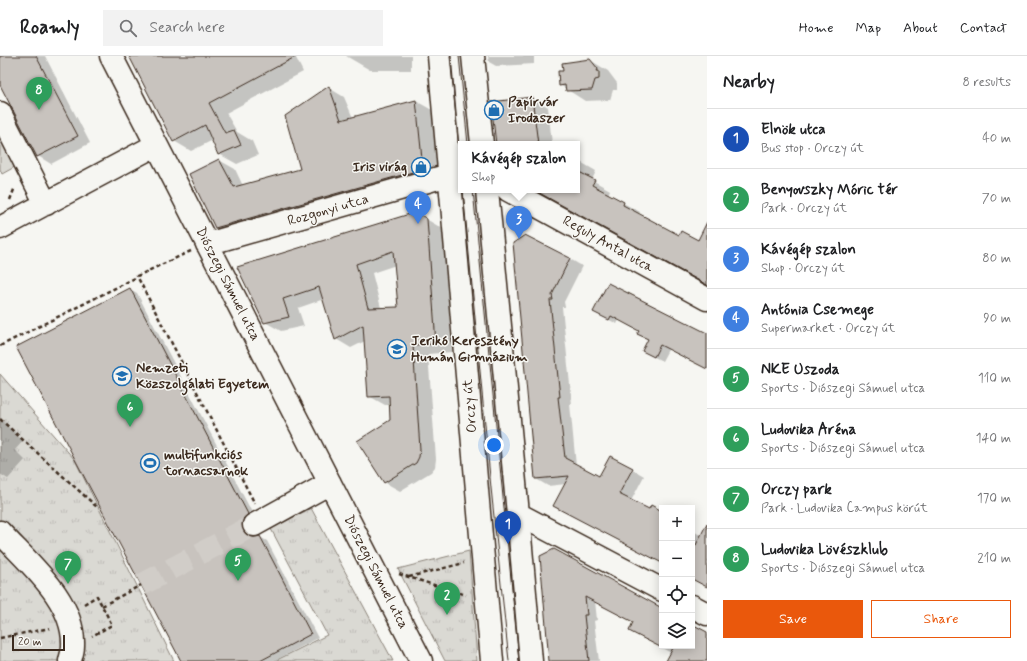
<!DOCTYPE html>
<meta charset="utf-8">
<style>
body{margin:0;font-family:Mynerve,sans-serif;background:#f2f2f2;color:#202124}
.controls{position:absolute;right:12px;bottom:12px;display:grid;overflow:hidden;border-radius:0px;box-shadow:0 2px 10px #0003}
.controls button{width:36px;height:36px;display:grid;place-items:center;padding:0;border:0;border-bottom:1px solid #e0e0e0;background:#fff;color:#202124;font:20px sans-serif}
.scale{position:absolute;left:12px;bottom:10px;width:53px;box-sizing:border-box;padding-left:4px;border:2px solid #3b2a1e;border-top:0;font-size:11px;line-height:14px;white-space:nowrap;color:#3b2a1e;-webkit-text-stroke:3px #f6f6f2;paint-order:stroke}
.you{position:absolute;left:494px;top:389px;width:14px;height:14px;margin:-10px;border:3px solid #fff;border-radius:50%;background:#1a73e8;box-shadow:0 0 0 6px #1a73e833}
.badge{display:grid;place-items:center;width:26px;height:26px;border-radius:50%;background:#ea580c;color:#fff;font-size:13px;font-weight:700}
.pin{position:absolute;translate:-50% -33px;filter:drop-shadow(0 1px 2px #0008)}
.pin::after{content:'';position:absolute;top:21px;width:14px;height:12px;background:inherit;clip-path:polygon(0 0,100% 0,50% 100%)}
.popup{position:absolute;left:458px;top:85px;width:122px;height:52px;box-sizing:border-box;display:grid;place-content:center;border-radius:0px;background:#fff;filter:drop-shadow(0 1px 3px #0005);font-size:13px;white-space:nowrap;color:#757577}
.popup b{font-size:15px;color:#202124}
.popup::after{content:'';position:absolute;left:50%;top:100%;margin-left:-8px;border:8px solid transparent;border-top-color:#fff}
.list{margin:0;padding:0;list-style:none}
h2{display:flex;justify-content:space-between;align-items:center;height:52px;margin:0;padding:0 16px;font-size:17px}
h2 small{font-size:13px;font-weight:400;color:#757577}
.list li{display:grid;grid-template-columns:26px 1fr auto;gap:12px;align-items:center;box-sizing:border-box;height:60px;padding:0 16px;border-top:1px solid #e0e0e0}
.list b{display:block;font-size:15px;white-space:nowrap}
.list p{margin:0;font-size:13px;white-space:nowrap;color:#757577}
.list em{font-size:13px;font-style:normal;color:#757577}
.actions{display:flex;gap:8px;padding:12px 16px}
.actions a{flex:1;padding:9px 0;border:1px solid #ea580c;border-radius:0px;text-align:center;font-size:14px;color:#ea580c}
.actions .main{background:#ea580c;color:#fff}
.icon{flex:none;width:22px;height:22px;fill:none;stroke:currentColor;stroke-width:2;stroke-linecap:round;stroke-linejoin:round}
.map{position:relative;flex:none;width:707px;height:605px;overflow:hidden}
header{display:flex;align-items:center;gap:24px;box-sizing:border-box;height:56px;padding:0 20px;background:#fff;border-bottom:1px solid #e0e0e0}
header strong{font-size:19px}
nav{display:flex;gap:22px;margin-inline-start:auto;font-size:14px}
.search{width:280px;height:36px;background:#f2f2f2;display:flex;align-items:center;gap:10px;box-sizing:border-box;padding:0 14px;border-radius:0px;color:#757577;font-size:15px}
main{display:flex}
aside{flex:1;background:#fff}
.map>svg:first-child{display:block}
.green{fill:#dad9d3;stroke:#8a8278}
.park{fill:url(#park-tufts);stroke:#8a8278}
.shadow{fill:#0003;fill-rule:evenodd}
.building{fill:#c8c3be;stroke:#3b2a1e;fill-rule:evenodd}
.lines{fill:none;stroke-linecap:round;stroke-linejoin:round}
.minor-tunnel{stroke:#d1cdc8;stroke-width:22;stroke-dasharray:22 11;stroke-linecap:butt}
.minor-casing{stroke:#3b2a1e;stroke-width:25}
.path{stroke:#3b2a1e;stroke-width:2.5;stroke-dasharray:4 3;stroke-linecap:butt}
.minor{stroke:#f6f6f2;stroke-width:22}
.tram{stroke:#3b2a1e;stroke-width:1}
.labels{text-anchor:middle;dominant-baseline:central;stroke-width:3;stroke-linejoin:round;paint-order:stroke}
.poi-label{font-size:14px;font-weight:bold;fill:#3b2a1e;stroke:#f6f6f2;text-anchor:start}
.street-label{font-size:14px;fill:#3b2a1e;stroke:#f6f6f2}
</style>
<header>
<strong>Roamly</strong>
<div class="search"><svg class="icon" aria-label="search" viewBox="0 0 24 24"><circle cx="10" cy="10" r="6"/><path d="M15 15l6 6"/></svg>Search here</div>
<nav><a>Home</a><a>Map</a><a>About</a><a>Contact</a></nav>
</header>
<main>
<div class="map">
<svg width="707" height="605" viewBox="0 0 707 605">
<defs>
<pattern id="park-tufts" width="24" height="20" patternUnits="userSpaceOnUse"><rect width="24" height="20" fill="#dad9d3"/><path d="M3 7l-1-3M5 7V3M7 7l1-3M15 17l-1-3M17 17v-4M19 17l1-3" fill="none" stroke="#bcbab5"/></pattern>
</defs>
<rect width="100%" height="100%" fill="#f6f6f2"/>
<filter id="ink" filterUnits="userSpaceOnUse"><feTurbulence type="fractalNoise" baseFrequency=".025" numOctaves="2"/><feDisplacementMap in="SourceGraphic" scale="8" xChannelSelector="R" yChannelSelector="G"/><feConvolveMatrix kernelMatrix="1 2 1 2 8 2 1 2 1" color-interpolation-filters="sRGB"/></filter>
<g filter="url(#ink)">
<path class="green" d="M0,70l20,38 -18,10 -2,-5z"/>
<path class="park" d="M0,318l75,86 99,201h-174z
M311,452l82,153h-118l52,-26 -56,-106z
M469,495l8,110h-32l-47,-92z"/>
<path class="shadow" d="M0,0h45l45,87 -39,21 -13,-8 -38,-73z
M130,0h165l8,16 -77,41 11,19 15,9 6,14 -21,9 -18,-10 -6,-14 -22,11 -17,-10z
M346,0h65v14h-41z
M488,0h46v8l-38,2 -7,-4z
M590,4l18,11 9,12v7h-4l-3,10 -25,1 -25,-16 4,-13z
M329,32l15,9 9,21 63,-17 16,9 6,68 -206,59 -16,-10 3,-67 16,9 8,17 58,-16z
M532,42l16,9 4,37h-55z
M577,104l19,11 -4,9 18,10 -2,5 32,17 -2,3 42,22 18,4 9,-3v46l-171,-94h41z
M416,157l27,16 9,123 -24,2 8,105 -1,8 -4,5 -31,19 -16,-9 7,-62 -1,-15h-5l-16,-9 -4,-55 -14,7 -15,-9 -12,-40 -26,9 6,18 -23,5 -16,-9 -27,-54zM396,209l3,43h-18l-9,-35z
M514,188l56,15 12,7 -18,36 1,5h-3l10,97h-2l6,62 23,11 33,-8 12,7 -13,25 18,10 13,1v50l-96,-78 -18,2 -12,-7z
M130,233l7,4 118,225 -7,11 2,7 2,2 8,-1 7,4 51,97 -44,23h-92z
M625,235l82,43v34l-38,-20 -7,13 -19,-10 6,-12 -9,-8 -21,-11 -2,4 -15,-8z
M0,363l23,22 -8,9 10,10 -17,19 -8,-5z
M692,474l11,7 4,9v40l-15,-8z
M541,501l121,52v37h30v-20l15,8v27h-32l-4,-8 -31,-17 -6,-14 -39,-21 2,19 -3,1 5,40h-49z"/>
<path class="building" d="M0,0h36l42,80 -41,21 -37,-72z
M129,0h168l-88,47 16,30 9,-3 7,15 -23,10 -13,-30 -32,17z
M590,3l8,10 -1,2h2v8l-4,1 -3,10 -26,1 -1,-6 -6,1 -1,-15h5l-1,-8z
M329,30l12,34 75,-20 7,69 -208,59 -26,-54 30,-15 15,28 66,-18 -15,-53z
M532,41l6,47h-42l-5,-42z
M577,115l18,9 -3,5 32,17 -1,3 56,30 2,-4 17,9 9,-18v63l-173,-95h43z
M416,156l11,7 9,125 -23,1 7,104 -1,8 -3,6 -32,20 -27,-42 33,-21 -1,-24 -21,1 -5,-72 -28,15 -16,-53 -36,12 6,18 -25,6 -27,-56zM393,195l5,56 -30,1 -12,-44z
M525,179l45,23 -18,37 1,5h-3l10,97h-2l7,61 34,18 11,-20 23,12 -14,26 30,15 2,-4 11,6v52l-109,-57 16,-30 -34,3 -22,-236z
M608,227l99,50v36l-47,-24 -6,12 -12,-6 6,-12 -11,-5 2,-3 -28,-15 -2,4 -16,-8z
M130,232l118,226 -5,5 -1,5 1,7 5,5 6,1 6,-1 51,98 -51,27h-79l-165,-314z
M707,467v64l-15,-8v-36l4,2z
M554,493l108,59v40l-33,-17 4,-9 -48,-25 2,18h-3l5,46h-40l-9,-105z
M692,568l15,8v29h-41l8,-15h18z"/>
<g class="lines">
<path class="minor-tunnel" d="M141,529l113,-60"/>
<defs>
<path id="minor" d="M111,0l310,605
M439,0l53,605
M473,0l9,88
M0,57l46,91
M487,134l31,324 13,147
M508,134l199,109
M0,172l156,-83
M207,188l242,-69 12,1
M518,458l144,76
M254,469l76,-42
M0,476c28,31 75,68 73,114 0,5 -2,10 -3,15
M692,550l15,8"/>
</defs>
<use href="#minor" class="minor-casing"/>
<path class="path" d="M10,144l5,-13
M191,195l-54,25 118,228
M0,290l137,-69
M0,363l98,89
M399,518l67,21
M409,521l55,-14
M84,548l13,-8 15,29 -20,11
M102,550l39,-21
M0,582l50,-10"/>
<use href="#minor" class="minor"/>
<path class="tram" d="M450,0l11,113
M459,0l9,88
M463,134l28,298 18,173
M473,134l46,471"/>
</g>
</g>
<defs>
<symbol id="shop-ring" viewBox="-11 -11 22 22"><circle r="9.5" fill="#f6f6f2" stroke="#1f6fb2" stroke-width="1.5"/><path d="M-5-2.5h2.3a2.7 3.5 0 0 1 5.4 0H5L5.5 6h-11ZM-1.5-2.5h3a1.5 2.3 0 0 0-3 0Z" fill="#1f6fb2"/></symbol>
<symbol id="school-ring" viewBox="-11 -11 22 22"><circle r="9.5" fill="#f6f6f2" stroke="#1f6fb2" stroke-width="1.5"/><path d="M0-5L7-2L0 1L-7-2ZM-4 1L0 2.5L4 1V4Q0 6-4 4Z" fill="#1f6fb2"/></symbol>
<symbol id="university-ring" viewBox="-11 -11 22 22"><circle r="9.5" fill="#f6f6f2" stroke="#1f6fb2" stroke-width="1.5"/><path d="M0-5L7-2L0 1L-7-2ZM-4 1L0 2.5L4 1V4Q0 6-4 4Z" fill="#1f6fb2"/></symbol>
<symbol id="stadium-ring" viewBox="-11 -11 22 22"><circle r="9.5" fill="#f6f6f2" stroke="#1f6fb2" stroke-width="1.5"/><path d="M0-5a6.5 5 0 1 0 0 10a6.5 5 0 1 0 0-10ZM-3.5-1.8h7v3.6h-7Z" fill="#1f6fb2"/></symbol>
</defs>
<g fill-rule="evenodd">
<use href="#shop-ring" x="483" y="43" width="22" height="22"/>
<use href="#shop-ring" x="410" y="100" width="22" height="22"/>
<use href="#school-ring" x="386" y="282" width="22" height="22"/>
<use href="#university-ring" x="111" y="309" width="22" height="22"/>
<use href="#stadium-ring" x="139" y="396" width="22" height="22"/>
</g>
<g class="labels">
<g class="poi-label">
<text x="508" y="46">Papírvár<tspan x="508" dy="16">Irodaszer</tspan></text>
<text x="407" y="111" text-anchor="end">Iris virág</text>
<text x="411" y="285">Jerikó Keresztény<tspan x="411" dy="16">Humán Gimnázium</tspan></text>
<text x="136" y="312">Nemzeti<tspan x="136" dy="16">Közszolgálati Egyetem</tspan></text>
<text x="164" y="399">multifunkciós<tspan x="164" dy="16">tornacsarnok</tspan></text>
</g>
<g class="street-label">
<text transform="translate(328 154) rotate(-16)">Rozgonyi utca</text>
<text transform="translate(608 188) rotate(29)">Reguly Antal utca</text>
<text transform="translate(228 228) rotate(63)">Diószegi Sámuel utca</text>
<text transform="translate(470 350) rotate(-95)">Orczy út</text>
<text transform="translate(376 516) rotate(63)">Diószegi Sámuel utca</text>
</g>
</g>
</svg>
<div class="controls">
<button>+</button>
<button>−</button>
<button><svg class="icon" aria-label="locate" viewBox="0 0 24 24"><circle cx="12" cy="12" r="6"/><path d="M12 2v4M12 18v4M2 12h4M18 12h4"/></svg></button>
<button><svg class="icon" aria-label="layers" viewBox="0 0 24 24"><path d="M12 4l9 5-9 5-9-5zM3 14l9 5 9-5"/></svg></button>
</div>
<div class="scale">20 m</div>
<div class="you"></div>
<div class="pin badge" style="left:508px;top:488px;background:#1a4fb4">1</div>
<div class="pin badge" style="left:447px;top:559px;background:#2e9e5b">2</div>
<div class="pin badge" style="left:519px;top:183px;background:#3f7fe0">3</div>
<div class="popup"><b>Kávégép szalon</b>Shop</div>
<div class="pin badge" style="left:418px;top:168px;background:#3f7fe0">4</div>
<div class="pin badge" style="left:238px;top:525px;background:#2e9e5b">5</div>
<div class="pin badge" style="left:130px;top:371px;background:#2e9e5b">6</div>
<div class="pin badge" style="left:68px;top:528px;background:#2e9e5b">7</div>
<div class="pin badge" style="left:39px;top:54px;background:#2e9e5b">8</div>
</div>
<aside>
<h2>Nearby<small>8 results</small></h2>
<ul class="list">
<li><span class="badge" style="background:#1a4fb4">1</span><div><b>Elnök utca</b><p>Bus stop · Orczy út</p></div><em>40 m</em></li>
<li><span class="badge" style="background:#2e9e5b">2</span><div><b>Benyovszky Móric tér</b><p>Park · Orczy út</p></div><em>70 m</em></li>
<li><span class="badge" style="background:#3f7fe0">3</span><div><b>Kávégép szalon</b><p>Shop · Orczy út</p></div><em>80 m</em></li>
<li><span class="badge" style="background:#3f7fe0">4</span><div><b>Antónia Csemege</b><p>Supermarket · Orczy út</p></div><em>90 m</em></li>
<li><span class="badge" style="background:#2e9e5b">5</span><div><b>NKE Uszoda</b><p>Sports · Diószegi Sámuel utca</p></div><em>110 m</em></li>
<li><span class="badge" style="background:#2e9e5b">6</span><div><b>Ludovika Aréna</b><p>Sports · Diószegi Sámuel utca</p></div><em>140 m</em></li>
<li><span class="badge" style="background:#2e9e5b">7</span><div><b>Orczy park</b><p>Park · Ludovika Campus körút</p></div><em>170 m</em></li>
<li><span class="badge" style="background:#2e9e5b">8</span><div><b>Ludovika Lövészklub</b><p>Sports · Diószegi Sámuel utca</p></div><em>210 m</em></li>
</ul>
<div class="actions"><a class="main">Save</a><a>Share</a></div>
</aside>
</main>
